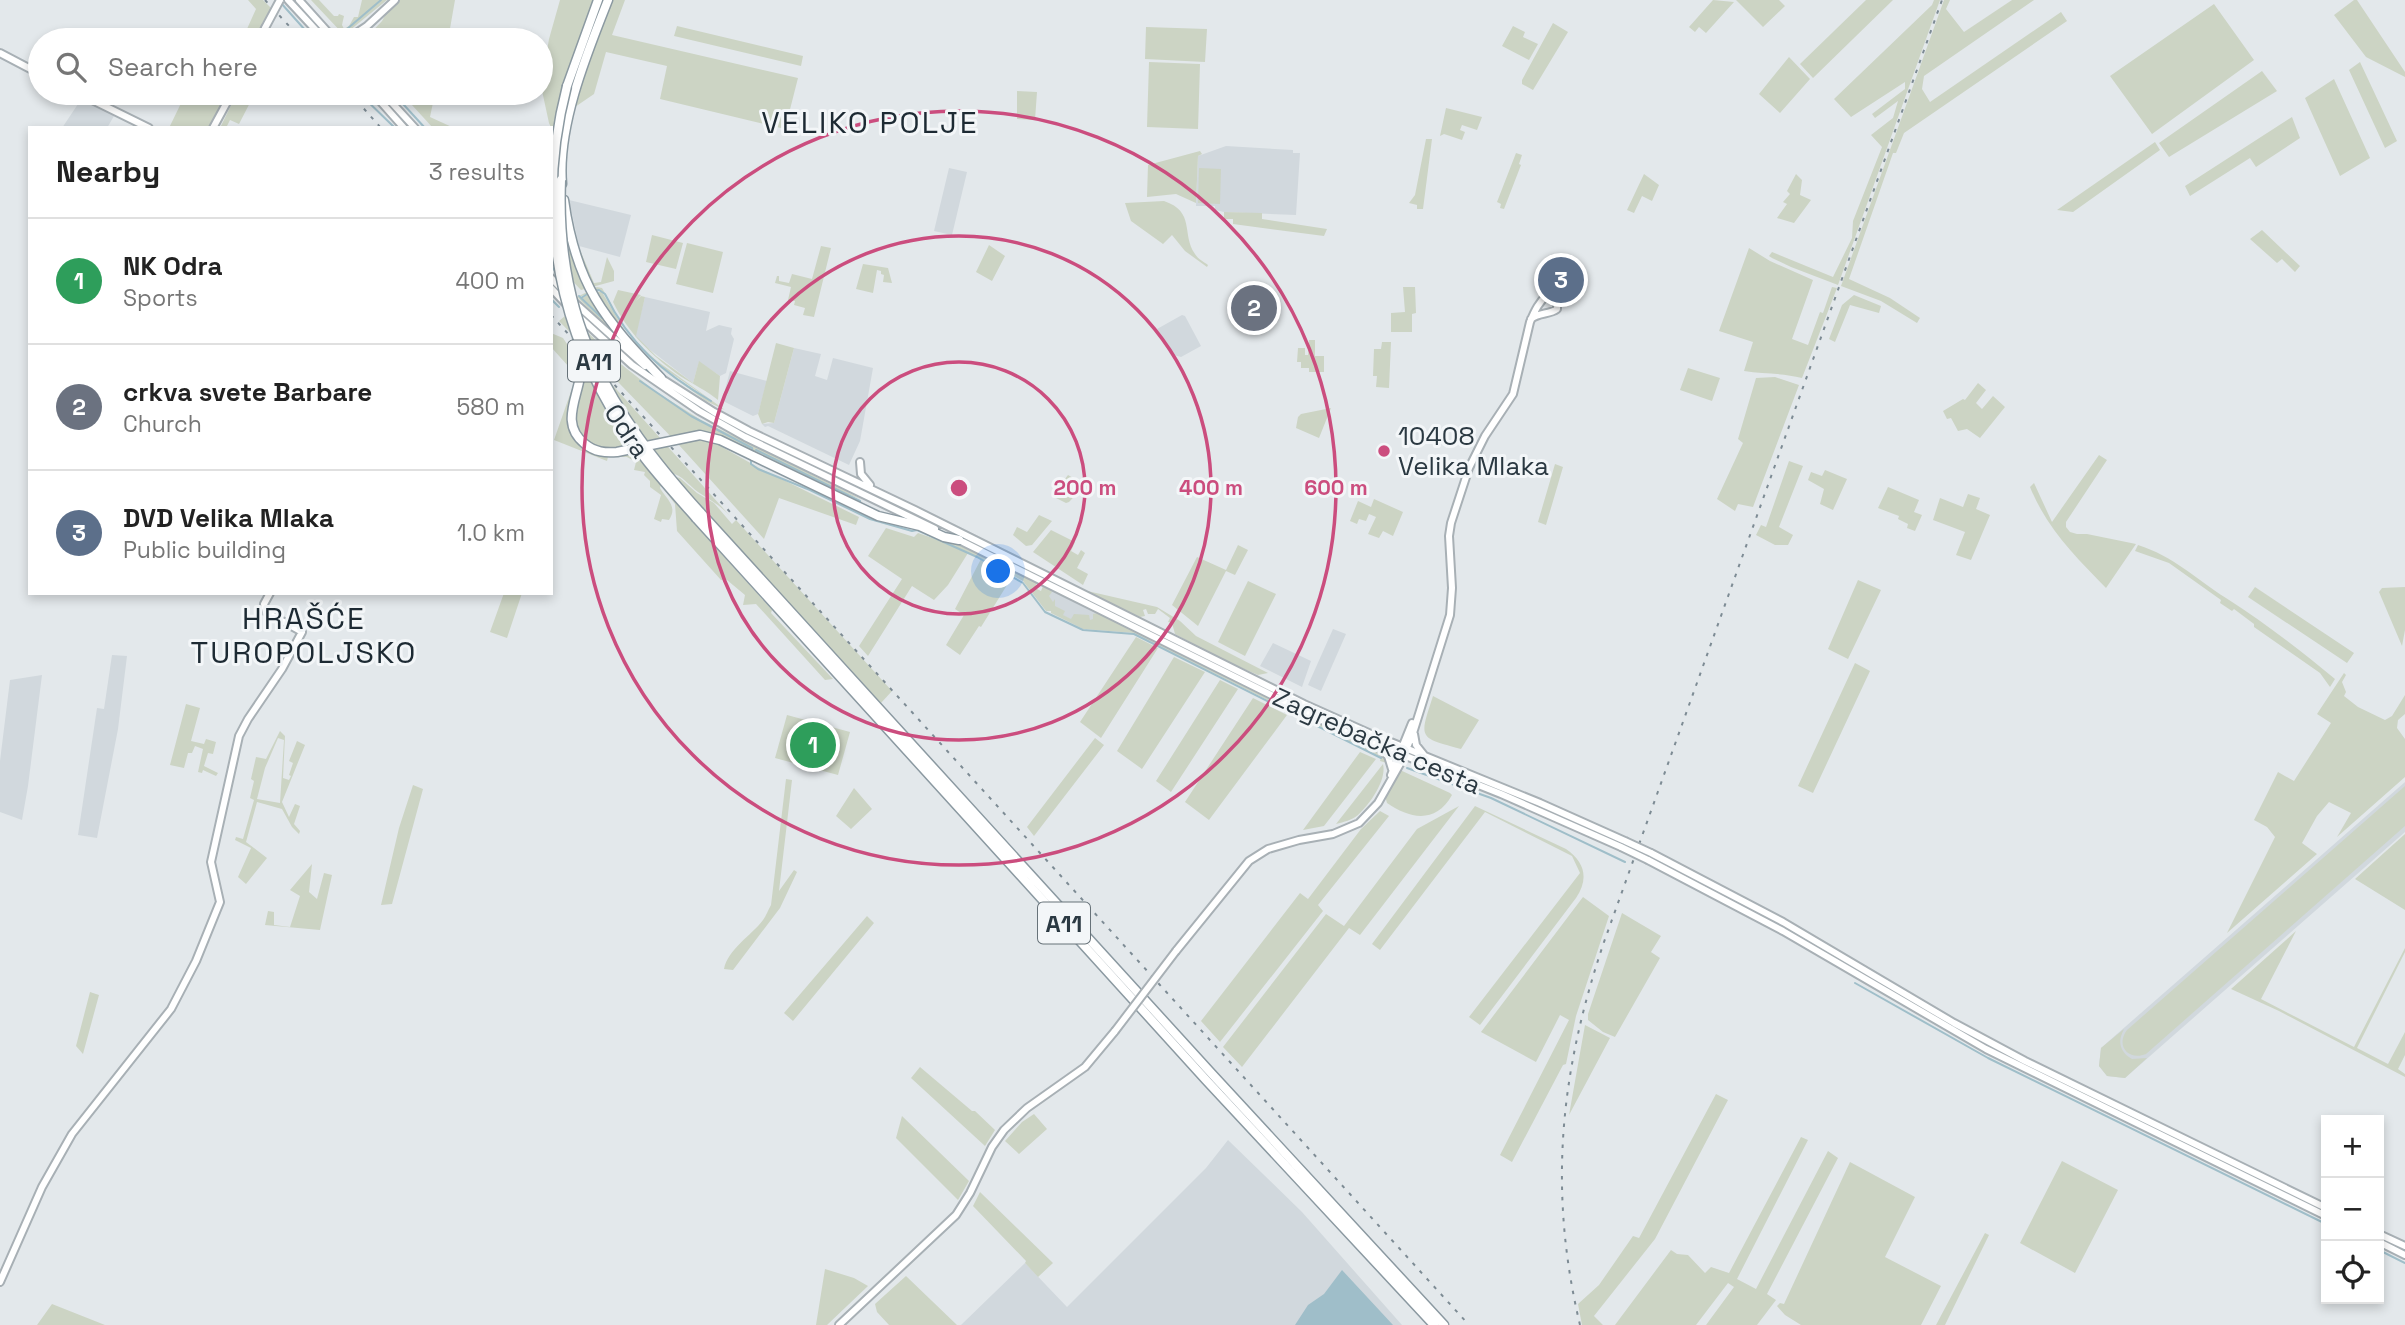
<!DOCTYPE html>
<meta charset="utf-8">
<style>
body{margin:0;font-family:"Space Grotesk",sans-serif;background:#f2f2f2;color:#222}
.controls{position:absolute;right:21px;bottom:21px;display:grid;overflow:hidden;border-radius:0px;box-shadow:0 4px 10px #0003}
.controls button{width:63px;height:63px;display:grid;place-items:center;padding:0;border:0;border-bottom:2px solid #e0e0e0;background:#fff;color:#222;font:35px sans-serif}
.you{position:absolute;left:999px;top:572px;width:24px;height:24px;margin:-18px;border:5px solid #fff;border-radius:50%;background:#1a73e8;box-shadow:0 0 0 10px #1a73e833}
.badge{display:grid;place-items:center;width:46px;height:46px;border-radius:50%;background:#cb4d7e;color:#fff;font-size:23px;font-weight:700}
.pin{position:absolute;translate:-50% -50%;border:4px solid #fff;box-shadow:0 2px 7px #0006}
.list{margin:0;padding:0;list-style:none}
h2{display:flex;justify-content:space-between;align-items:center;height:91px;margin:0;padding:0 28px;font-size:30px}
h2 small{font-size:23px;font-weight:400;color:#767676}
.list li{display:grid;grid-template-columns:46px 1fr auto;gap:21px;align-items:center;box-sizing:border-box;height:126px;padding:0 28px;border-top:2px solid #e0e0e0}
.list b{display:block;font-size:26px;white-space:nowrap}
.list p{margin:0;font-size:23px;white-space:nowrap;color:#767676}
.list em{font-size:23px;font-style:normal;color:#767676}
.icon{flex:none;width:38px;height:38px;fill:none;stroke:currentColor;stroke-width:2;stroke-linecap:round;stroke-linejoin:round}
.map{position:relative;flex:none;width:2405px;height:1325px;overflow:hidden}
.search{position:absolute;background:#fff;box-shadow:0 4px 10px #0003;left:28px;top:28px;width:525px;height:77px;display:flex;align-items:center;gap:18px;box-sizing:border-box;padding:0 24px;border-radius:38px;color:#767676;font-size:26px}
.panel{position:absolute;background:#fff;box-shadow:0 4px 10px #0003;left:28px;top:126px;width:525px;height:469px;border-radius:0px}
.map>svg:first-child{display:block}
.built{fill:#d1d8dd}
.green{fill:#ccd4c4;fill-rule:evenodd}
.water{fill:#9fbec9}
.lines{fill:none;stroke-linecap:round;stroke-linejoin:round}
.stream{stroke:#9fbec9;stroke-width:2}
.secondary-casing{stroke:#a8b0b5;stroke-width:10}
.highway-casing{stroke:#8b99a1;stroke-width:11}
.secondary{stroke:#fff;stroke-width:6}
.highway{stroke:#fff;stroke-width:8}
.rail{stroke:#7d8b94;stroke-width:2;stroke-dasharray:3.5 7;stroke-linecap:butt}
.secondary-bridge-casing{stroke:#a8b0b5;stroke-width:10;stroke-linecap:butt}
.highway-bridge-casing{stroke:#8b99a1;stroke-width:11;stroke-linecap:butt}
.secondary-bridge{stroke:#fff;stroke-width:6}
.highway-bridge{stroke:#fff;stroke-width:8}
.ring{fill:none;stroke:#cb4d7e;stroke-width:3.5}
.poi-dot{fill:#cb4d7e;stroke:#f3f6f8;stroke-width:2.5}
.labels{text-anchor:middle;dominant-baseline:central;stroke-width:6;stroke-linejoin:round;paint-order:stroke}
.shield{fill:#f3f6f8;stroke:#677279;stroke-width:2}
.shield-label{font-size:24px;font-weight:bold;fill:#2b3942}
.street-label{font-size:26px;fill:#2b3942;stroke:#f3f6f8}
.poi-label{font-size:26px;fill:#2b3942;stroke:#f3f6f8;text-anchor:start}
.quarter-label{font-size:30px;letter-spacing:2px;fill:#1d2a33;stroke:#f3f6f8}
.centre{fill:#cb4d7e;stroke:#f3f6f8;stroke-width:3.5}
.ring-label{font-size:21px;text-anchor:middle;font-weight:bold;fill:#cb4d7e;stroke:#f3f6f8;stroke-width:6;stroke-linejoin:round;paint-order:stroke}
</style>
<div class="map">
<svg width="2405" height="1325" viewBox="0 0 2405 1325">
<rect width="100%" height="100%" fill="#e3e8eb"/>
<path class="built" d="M82,98l32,18 -7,12h-45z
M1226,146l67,4v3h7l-4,62 -72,-3 -9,-2v-4h-19l2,-50z
M949,168l18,4 -15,63 -18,-4z
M569,200l62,15 -11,42 -41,-11z
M645,297l65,15 -4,19 13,-6 13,3 -1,6 3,5 -8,34 -6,3 -21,-14 -6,21 -48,-37 -10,-10z
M1182,315l3,1 16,30 -20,11 -11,-3 -13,-25z
M794,348l27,6 -6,22 12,4 6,-22 40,10 -13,73 -11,24 -81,-39 -3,1 -3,-3 12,-1z
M730,371l37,10 -9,33 -5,2 -28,-14 -2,-5z
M1047,587l9,2 47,26 -8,13 -19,-3 -36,-25z
M1333,629l13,5 -25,57 -13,-6z
M1273,643l38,18 -9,26 -42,-21z
M112,655l15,1 -9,73 -21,109 -19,-3 19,-127 7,1z
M42,675l-14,111 -6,34 -22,-8v-51l10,-81z
M2405,782v50l-280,246 -18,-2 -8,-10 2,-18z
M1228,1140l74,72 100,113h-441l64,-62 42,44 139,-139z"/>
<path class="green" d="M248,0h15l8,8 -17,32h-12l14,-31z
M311,0h8l15,16h4l1,-2 5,2 -2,9 2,4 5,-3 5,-9h4l4,-17h25l-43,35z
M400,0h55l-7,40h-84l18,-19 6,-11z
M560,0h34l-27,72 -14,60 -4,-9 -8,-37 8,-47z
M612,0h13l-13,35 186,43 -13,51 -125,-30 7,-33 -61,-14 -12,42 -19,13 15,-51z
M1713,0l21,2 -28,31 -7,-6 -4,5 -6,-5z
M1736,0h43l6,6 -22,21z
M1866,0h27l-80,78 -13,-14z
M1934,0h6l-102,285 -47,-18 -19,-9 -3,-2 3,-4 61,25 19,-39 1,-17 29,-74 -11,-12 22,-17 5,-17 -23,17 -3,-4 33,-25v-7l-54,35 -17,-18 98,-94z
M1944,0h6l-4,9 18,23 48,-32h22l-110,76 -2,13 8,13 131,-90 6,9 -163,112 -8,20h-3l-44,126 41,19 30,20 -3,5 -36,-22 -40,-15z
M2354,0h3l48,72v5l-39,-20 -32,-42z
M2214,4l40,56 -102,74 -42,-58z
M1553,23l15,9 -35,58 -11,-6v-4z
M677,26l126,30 -2,10 -127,-30z
M1513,26l12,6 -2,5 15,7 -9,16 -27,-14z
M1146,27l61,2 -2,33 -60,-3z
M1789,57l21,22 -30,34 -21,-19z
M1149,62l51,2 -2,65 -51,-2z
M2360,62l37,79 -12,7 -36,-78z
M2262,71l15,20 -108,66 -10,-14z
M2334,79l36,79 -30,18 -35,-78z
M1017,91l20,1 -2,28 -18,-1z
M186,93h41l-18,35h-40z
M237,93h18l-16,31 -9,-4 -4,8h-6z
M401,93h34l-5,24 24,11h-21z
M1446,108l36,9 -5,13 -15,-5 -2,5 5,2 -3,8 -18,-6 -4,2z
M2292,117l8,21 -44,29 -6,-9 -60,38 -5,-10z
M1426,139h6l-9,70h-6v-4l-8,-2 6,-8z
M2155,142l5,8 -87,62 -16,-2z
M1200,151l2,3 -4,2 -2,47 -20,-9 -29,3 1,-32z
M1516,153l6,2 -3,9 2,1 -17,44 -4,-1 1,-4 -4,-2z
M1199,168l22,1 -1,35 -22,-1z
M1644,174l15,11 -7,16 -10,-5 -8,17 -7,-3z
M1796,174l6,6 -2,15 11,5 -17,23 -17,-5 10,-14 -4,-2 7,-8 -3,-3z
M1164,201c32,11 17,33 31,53 3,5 9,8 13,11l-1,2 -22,-16 -13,-16 -9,9 -32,-23 -6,-18z
M1224,212l38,1v6l65,10 -3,7 -91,-12v-5h-9z
M2262,230l38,36 -5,6 -13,-13 -5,4 -27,-24z
M652,235l31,8 -7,26 -30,-7z
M687,243l36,9 -10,41 -37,-9z
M989,245l16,11 -13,25 -16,-9z
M821,246l10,2 -17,69 -11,-2 2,-7 -11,-3 1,-4 -7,-1 3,-13 -16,-4 2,-7h2v5l10,2 3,-9 20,5z
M1749,248l21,13 43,19 -21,59 16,6 12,-33 3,1 9,-26 5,1 -35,90c-19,-5 -38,-4 -58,-7l9,-29 -34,-11z
M568,249l12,1 14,33 7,-1 6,-25 7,14v10l-33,9 -30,-32v-5l20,21z
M863,264l25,4 4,15 -9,-1 1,-7 -3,-1v-3l-4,-1 -4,23 -17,-4z
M597,287l5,1 11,19c-14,-22 -12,-18 -34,-10l23,22 -20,-21 11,-6h9l24,41 28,31 58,37 -56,-38 -33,-37 15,18 19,17 68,49 -19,-9 -62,-45 -20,-12 -47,-47z
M1403,287h12l1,26 -4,1v18h-21v-19l14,-1z
M618,290l23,5 -5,6 5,-5 4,1 -9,39 20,20 37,27 6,-22 21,15 -2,24c-11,-9 -25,-16 -38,-24 -28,-20 -52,-43 -67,-74z
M1854,295l27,11 -2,7 -29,-8 -15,37 -6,-3 13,-34z
M565,316h6l42,41 -4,4 4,4 4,-4 38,30 46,29 162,80 -18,-7 17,9 -1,2 -140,-67 -6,6 46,26 98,48 -3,8 -77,-27 -15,41 -85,-94 -120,-124z
M551,333l12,5 8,12 -2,2 7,7 7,-7 147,164c-10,-11 -20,-16 -32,-24 -10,-7 -15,-17 -28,-19l-7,5 -3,10c7,12 18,18 9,32l-7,-1 -1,3 -7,-3 7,-24 -11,-8v-6l-6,-6 1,-3 -11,-2 2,-8 -9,-5h-19l-1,4 -53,-21 21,-60 -6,-13 -18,-20z
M1309,340h6v16h9v16h-15v-4h-8v-6h-4l1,-14h7v7h3z
M1382,342h9l-2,46 -13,-1 1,-11h-4l1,-27h7z
M776,343l18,5 -20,75 -6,-1 -6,2 -4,-10z
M1688,368l32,10 -8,23 -32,-11z
M1775,377l24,8 -46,122 -15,-3 -3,7 -18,-12 26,-56 -5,-4 18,-61z
M1978,383l8,7 -10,13 6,6 11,-13 12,11 -25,31 -13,-9 -9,2 -7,-13 -4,1 -4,-8 20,-12 2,1z
M1331,408l-12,30 -23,-10 2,-11 3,-3z
M2099,455l8,5 -41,62v5l4,5 7,2h10l49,10 -30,44c-30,-31 -59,-59 -76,-101l4,-4 18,39z
M1789,461l14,5 -24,61 14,8 -5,10h-13l-19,-10 5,-10 5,2z
M1555,464l8,3 -17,58 -8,-3z
M1825,470l22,9 -14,31 -13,-6 4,-15 -16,-9 3,-8 11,4z
M1068,475l17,10 -16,17 -3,1 -14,-7z
M672,476l8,2 17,15 17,10 18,21 4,-4 156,171 -11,12 -186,-203 -12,11 89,99 -1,3 62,66 -8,1 -69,-76 -13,1 2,-10 -18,-15h-6l-44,-49 -2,-27 -12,-16z
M859,486l534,260v1l-41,-15 -291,-146 -203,-98z
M1888,487l31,13 -5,12 8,3 -7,16 -8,-3 1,-4 -10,-5 1,-3 -21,-8z
M1968,494l12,4 -4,11 14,6 -19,45 -15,-5 9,-23 -32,-12 7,-22 23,9z
M1374,499l29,13 -10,24 -10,-5 -4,7 -11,-4 8,-17 -7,-3 -3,7 -7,-2 -2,5 -7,-3 8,-20 13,6z
M1039,515l13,6 -20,24 -6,1 -13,-11 4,-8 10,5z
M886,528l28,9 4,-4 29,10 -26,-12 1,-2c40,17 76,34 115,53l-2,6 6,3 2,-5 -3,-2 9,4 3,4 -3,4 4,6 2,-3v7l10,5 -2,4 8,4 3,-5 15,1 1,5 3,-1v-5l5,-1 283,139 7,7 -1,4 -7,-2 1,-4 -247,-124 -51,-4 -32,-16v-2h-5l-23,-30 -40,-22 29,18 -31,50 -2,-1 -19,29 -14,-10 18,-30 -9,-6 26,-50 -13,-6 -20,32 -14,15 -22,-14 -44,70 -9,-10 43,-67 -34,-23z
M1051,530l24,12 -4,9 7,4 3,-5 4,3 -8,15 11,6 -5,11 -50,-33z
M1238,545l10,5 -13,25 -9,-4 -28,55 -26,-21 25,-48 29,13z
M2138,545c35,11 58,34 88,53 40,26 72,50 109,81l-5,8 -10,-14 -66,-46v-3l-20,-15 -2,2 -12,-8 1,-3 -52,-37 -34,-12z
M1858,580l23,10 -33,69 -20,-10z
M1248,581l28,13 -31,62 -27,-14z
M2255,587l99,66 -7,10 -99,-66z
M2405,587v43l-3,16 -23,-54 3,-4z
M1083,590l74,17 23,14 16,15 72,37 -10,2 -37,-16 -46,-25 -3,-11 -4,-1 2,-4 -12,-9 -3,5h-7l-2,-5 -3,1 2,6 -5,1z
M504,593h18l-15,45 -17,-6z
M1136,637l22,11 -57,90 -21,-16z
M1174,657l31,15 -63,97 -25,-18z
M1855,663l15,8 -57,122 -15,-7z
M2344,673l2,2 -4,7 4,10 -2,4 14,11 27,13 7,-4 13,-21v19l-7,6 -1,8 8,11v38l-68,60 14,-24 -22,-11 -12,14 -15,27 15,11 -90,79 48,-96 -8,-10 -13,-7 24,-48 16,9 37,-58 -14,-9z
M1220,680l18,9 -67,103 -15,-11z
M1433,696l46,24 -18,29c-43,-12 -42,-10 -28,-53z
M1253,698l34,17 -78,105 -24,-18z
M186,704l14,4 -9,33 13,3 2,-5 10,3 -3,12 -5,-1 -4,13 14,7 -2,3 -13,-6 -1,3 -4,-1 5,-23 -8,-3 -3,7h-4l-4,15 -14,-3z
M787,715l63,17 -12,43 -63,-17z
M280,731l5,5 -2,42 6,2 2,-4 -2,-1 4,-12 -4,-2 8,-20 8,4 -23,57 7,15 6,-13 5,2 -6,18 6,7 -1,3 -7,-7 -10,-18 -25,-7 -11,40 21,16 -21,26 -8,-7 13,-29 -16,-8 1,-3 7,2 11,-39 -4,-2 4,-17 -3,-2 5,-22 10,2zM278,738l6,2 -4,63 -23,-4 8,-31z
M1095,738l9,7 -70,91 -7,-9z
M1360,752l16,7 -52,67 -21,4z
M1383,764c4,16 -13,40 -25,51 -6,5 -14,7 -22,9z
M1400,770l50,23 2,2c-16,29 -42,24 -65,8l-2,-7z
M786,779l6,1 -13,111 15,-21 3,2 -17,36 -47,62 -9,-1c4,-20 27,-33 39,-49 3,-4 5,-10 8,-15z
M413,785l10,4 -31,115 -11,1 18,-77z
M2405,786v40l-259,228c-17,7 -31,-8 -19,-24z
M854,788l18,21 -21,20 -15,-13z
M1459,806l-99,129 -11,-7 -107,139 -19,-20 103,-133 18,12 73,-97z
M1475,806l91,43c19,13 23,30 10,49l-96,127 -11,-8 111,-144 -8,-17 -87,-44 -105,138 -8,-6z
M1380,811l9,5 -71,89 5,6 -103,131 -19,-21 99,-128 8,6 53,-70z
M2405,834v76l-50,-31z
M312,864l-3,28 8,7 7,-26 8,2 -12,55 -55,-5 3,-14 6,1v13l16,2 10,-31 -10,-6z
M1583,897l26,19 -33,100 -10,48 -3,1 -51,97 -12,-7 69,-135 -9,-5 -24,47 -55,-30z
M1622,913l39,23 -10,16 9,6 -45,79 -12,-5 -15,-12v-6z
M867,916l7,7 -81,98 -9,-8z
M2296,931l-35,68 93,48 51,-99v4l-48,96 31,16 17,-32v23l-7,14 7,5v3l-126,-66 -48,-22z
M90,992l9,3 -16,59 -7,-8z
M1585,1025l25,13 -41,77z
M2124,1029c-7,13 -4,23 8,30l15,-1 -22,20 -18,-2 -8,-10 2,-18z
M920,1067l52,44h3l20,19 -10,16 -74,-68z
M1716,1094l12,6 -73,139 -61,77 9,9h-21l-4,-21 21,-19 34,-49 6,2z
M1034,1114l13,15 -28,25 -14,-13 17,-19z
M902,1116l67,65 -11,19 -62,-62z
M1801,1137l7,3 -71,139 19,10 72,-138 10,7 -71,136 9,6 -19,25h-51l28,-38 -6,-4 -32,42h-81l56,-75 6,4 11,1 17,18 6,-6 18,6z
M2062,1161l56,29 -43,83 -55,-30z
M1850,1162l65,35 -30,60 56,29 -20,39h-120l-16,-10 -8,-9 3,-3 4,1z
M980,1192l73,71 -15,14 -13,-14 1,-2 -53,-55z
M1985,1233l4,2 -44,90h-9z
M825,1269l29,9 14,8 -41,39h-11z
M906,1276l51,49h-68l-12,-13 -2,-8z
M52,1304l53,21h-68z"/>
<path class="water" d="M1342,1270l51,55h-98l13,-20 16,-11z"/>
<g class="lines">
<path class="stream" d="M281,3l33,37
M347,29l34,-29
M359,93l36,35
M393,93l32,35
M389,95l2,-2
M551,266l6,7
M594,291l5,-1 6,4c24,50 58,79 106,107
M579,296l23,22
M581,298l8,-5
M551,299l8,8
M640,381l51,35 61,32 1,4
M756,450l104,51v2
M751,457v7l7,5 52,21 60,29 42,12 5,-1 60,27 46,26 22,29 38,18 51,4 247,124
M1407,768l84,30 134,64
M1855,983l133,75 338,166
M2379,1250l26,13"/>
<defs>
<path id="secondary" d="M288,0l37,40
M299,0l36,40
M259,40l6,-12
M346,40l21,-14 28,-26
M358,40l8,-13
M0,53l40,21
M78,93l71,35
M373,93l31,35
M383,93l32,35
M213,128l19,-35
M551,278l12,12
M551,288l16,17
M575,303l70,63
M577,315l55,50 67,46 46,26 190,92
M659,377l55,35 35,19 166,79 389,194 67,30 169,69 85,38
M860,462l1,12 9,11
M957,539l391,194 153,61 120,53
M1414,734l2,11 8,10
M1381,750l7,6 4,13
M1391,775l21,-52
M1651,853l132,69 171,101 71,38 301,147
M1648,860l135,71 203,118 340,167
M1176,951l73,-90 19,-12 31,-9 34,-6 26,-11 19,-20 22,-39 13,-31 37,-118 2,-27 -3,-52 2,-13 18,-55 16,-32 28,-42 17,-72c5,-12 9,-20 18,-28l9,10v5c-8,6 -18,3 -26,10
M2379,1234l26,12
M2379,1242l26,13
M0,1282l42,-95 30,-53 99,-125 25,-48 24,-59 -9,-40 28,-126 9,-17 34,-50 20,-37 -36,-20 -2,-8 6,-11
M839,1325l117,-110 14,-22 22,-46 12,-17 23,-22 58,-41 30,-36"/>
<path id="highway" d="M567,86l31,-86
M562,184c-5,-58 25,-131 46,-184
M564,200c12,85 39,118 97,178
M753,456l125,60 42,10 24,11 15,3
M700,512l512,562 232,251
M696,518l510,562 228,245"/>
</defs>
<use href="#secondary" class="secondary-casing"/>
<use href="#highway" class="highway-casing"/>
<use href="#secondary" class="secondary"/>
<use href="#highway" class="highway"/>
<path class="rail" d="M265,0l37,40
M350,93l31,35
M551,315l918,1010
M1580,1325c-32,-135 -20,-253 24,-383l338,-942"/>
<defs>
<path id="secondary-bridge" d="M265,28l15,-28
M1625,841l26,12
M1621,847l27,13
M1115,1031l61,-80"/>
<path id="highway-bridge" d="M567,86c-29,111 -14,224 44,323 23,40 54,74 85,109
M561,180c-6,141 48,231 139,332
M579,354c2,8 2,15 1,23 -4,24 -19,48 5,67 10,8 20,9 32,8l83,-17 20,5 33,16"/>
</defs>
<use href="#secondary-bridge" class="secondary-bridge-casing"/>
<use href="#highway-bridge" class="highway-bridge-casing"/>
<use href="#secondary-bridge" class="secondary-bridge"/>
<use href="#highway-bridge" class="highway-bridge"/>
</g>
<g class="ring">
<circle cx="959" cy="488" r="126"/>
<circle cx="959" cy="488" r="252"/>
<circle cx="959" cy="488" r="377"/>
</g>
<circle class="poi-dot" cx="1384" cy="451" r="7"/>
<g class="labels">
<g class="shield">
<rect x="568" y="340.5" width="52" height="41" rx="5"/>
<rect x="1038" y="902.5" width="52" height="41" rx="5"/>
</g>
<g class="shield-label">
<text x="594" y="361">A11</text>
<text x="1064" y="923">A11</text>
</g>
<g class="street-label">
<text transform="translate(627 431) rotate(56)">Odra</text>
<text transform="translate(1377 741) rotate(24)">Zagrebačka cesta</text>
</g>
<g class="poi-label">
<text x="1398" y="436">10408<tspan x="1398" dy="30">Velika Mlaka</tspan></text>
</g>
<g class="quarter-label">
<text x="870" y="122">VELIKO POLJE</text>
<text x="304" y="618">HRAŠĆE<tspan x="304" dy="34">TUROPOLJSKO</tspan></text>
</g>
</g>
<circle cx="959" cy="488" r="10" class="centre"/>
<g class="ring-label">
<text x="1085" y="495">200 m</text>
<text x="1211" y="495">400 m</text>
<text x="1336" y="495">600 m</text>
</g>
</svg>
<div class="controls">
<button>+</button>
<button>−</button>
<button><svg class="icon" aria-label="locate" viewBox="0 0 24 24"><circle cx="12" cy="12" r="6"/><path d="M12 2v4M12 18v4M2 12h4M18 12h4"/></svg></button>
</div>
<div class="you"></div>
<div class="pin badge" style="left:813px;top:745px;background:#2e9e5b">1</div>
<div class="pin badge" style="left:1254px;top:308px;background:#6b7280">2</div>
<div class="pin badge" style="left:1561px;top:280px;background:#5c6f8a">3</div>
<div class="search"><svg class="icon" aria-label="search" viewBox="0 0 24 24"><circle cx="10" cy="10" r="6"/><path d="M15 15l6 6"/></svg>Search here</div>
<section class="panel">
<h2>Nearby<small>3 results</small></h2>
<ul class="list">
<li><span class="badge" style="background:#2e9e5b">1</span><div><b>NK Odra</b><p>Sports</p></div><em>400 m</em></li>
<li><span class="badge" style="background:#6b7280">2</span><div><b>crkva svete Barbare</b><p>Church</p></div><em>580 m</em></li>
<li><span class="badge" style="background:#5c6f8a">3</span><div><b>DVD Velika Mlaka</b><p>Public building</p></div><em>1.0 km</em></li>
</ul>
</section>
</div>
